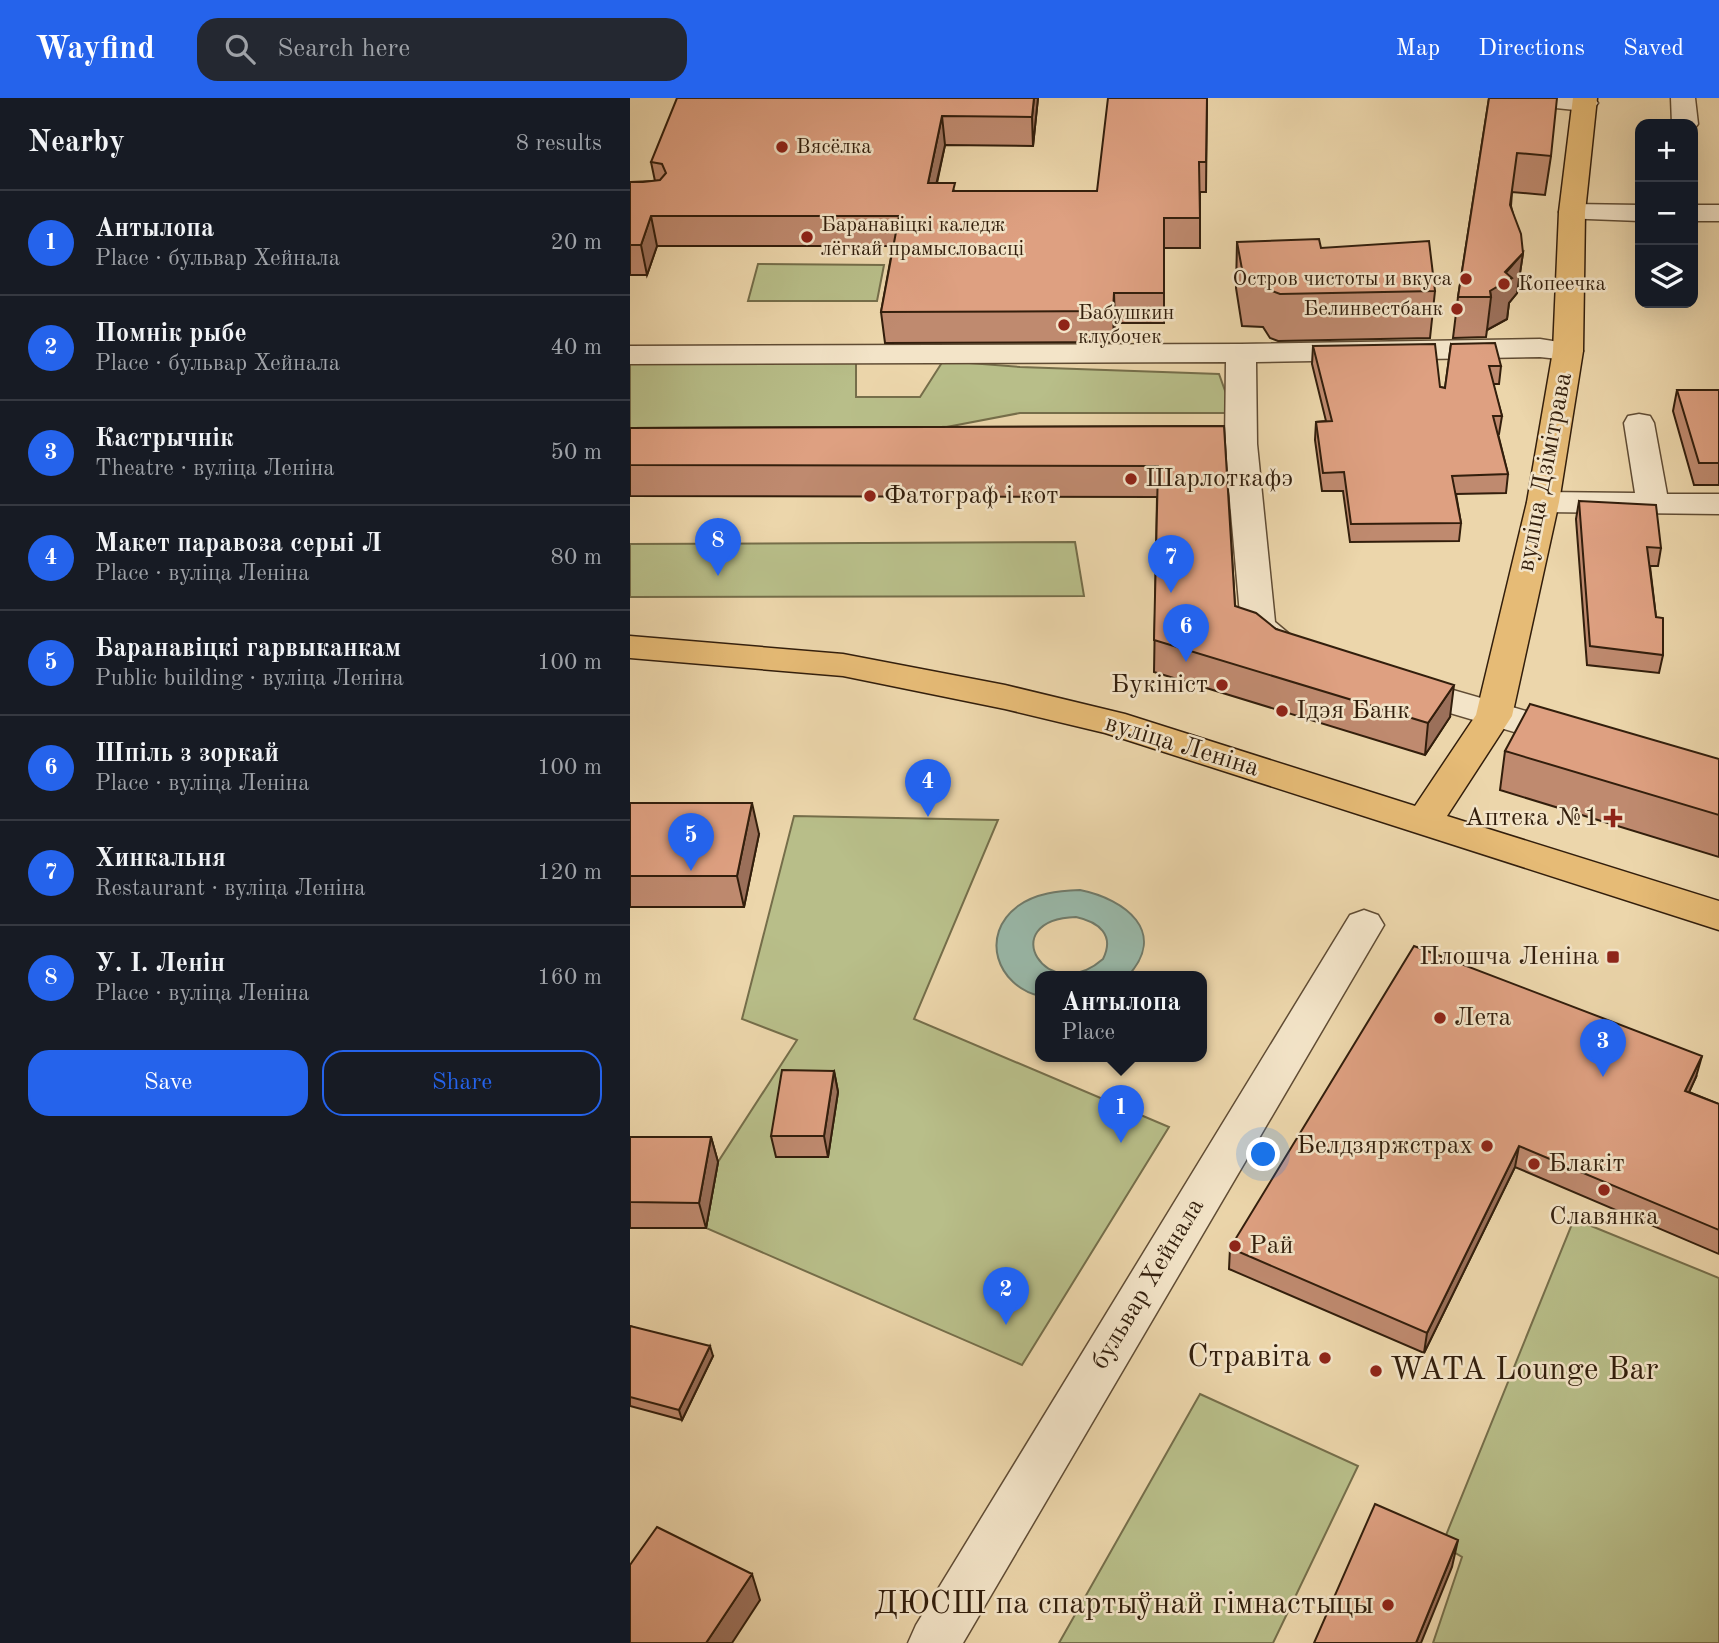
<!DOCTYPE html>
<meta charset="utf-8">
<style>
body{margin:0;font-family:"Old Standard TT",serif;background:#242831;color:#f1f3f6}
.controls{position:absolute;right:21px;top:21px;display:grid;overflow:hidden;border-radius:14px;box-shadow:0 7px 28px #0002}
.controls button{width:63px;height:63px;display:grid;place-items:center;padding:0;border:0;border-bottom:2px solid #363941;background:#171b24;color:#f1f3f6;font:35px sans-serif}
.you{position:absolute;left:634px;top:1057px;width:24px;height:24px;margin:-18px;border:5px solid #fff;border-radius:50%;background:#1a73e8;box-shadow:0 0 0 10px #1a73e833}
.badge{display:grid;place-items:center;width:46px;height:46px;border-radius:50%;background:#2563eb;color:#fff;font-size:23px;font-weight:700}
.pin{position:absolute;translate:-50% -58px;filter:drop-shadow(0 2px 4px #0008)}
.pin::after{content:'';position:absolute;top:37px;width:24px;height:21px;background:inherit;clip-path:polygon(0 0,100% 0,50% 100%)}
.popup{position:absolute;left:405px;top:873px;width:172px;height:91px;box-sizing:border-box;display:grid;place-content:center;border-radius:14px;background:#171b24;filter:drop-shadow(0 2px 5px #0005);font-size:23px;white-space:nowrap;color:#9ea1a6}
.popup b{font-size:26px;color:#f1f3f6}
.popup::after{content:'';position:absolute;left:50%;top:100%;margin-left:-14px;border:14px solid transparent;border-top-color:#171b24}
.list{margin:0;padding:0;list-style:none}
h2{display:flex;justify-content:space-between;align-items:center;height:91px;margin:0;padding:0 28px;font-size:30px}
h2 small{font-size:23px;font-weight:400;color:#9ea1a6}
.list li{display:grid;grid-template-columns:46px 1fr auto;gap:21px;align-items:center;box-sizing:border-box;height:105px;padding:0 28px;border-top:2px solid #363941}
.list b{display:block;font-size:26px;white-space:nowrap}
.list p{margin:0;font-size:23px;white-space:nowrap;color:#9ea1a6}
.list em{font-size:23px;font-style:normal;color:#9ea1a6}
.actions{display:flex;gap:14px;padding:21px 28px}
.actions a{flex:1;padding:16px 0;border:2px solid #2563eb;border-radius:21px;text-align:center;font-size:24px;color:#2563eb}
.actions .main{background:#2563eb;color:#fff}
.icon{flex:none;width:38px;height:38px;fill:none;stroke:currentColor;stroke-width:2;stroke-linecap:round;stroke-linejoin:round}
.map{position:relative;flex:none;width:1089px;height:1545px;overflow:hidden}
header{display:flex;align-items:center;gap:42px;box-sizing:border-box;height:98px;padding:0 35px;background:#2563eb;color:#fff}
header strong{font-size:33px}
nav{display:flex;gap:38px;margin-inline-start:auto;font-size:24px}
.search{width:490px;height:63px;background:#242831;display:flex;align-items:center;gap:18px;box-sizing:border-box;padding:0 24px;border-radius:21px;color:#9ea1a6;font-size:26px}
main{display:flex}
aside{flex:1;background:#171b24}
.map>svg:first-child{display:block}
.green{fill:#b8be89;stroke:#756e4a;stroke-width:2}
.water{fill:#99b9aa;stroke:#707b6b;stroke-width:2;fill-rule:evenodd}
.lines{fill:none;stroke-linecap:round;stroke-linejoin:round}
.minor-casing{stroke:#604c34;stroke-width:3}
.major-casing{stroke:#321e0c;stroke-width:3}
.minor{fill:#f3e4c8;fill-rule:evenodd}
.major{fill:#e6bb76;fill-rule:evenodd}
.wall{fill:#bf8a6f;stroke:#321e0c;stroke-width:2}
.shaded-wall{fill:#9b705a;stroke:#321e0c;stroke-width:2}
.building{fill:#dea081;stroke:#321e0c;stroke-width:2}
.poi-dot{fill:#8f2418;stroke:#f3e4c8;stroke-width:2.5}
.labels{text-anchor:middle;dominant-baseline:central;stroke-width:5;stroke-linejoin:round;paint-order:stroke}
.far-poi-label{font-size:21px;fill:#321e0c;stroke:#f3e4c8;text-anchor:start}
.street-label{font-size:26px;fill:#321e0c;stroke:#f3e4c8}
.poi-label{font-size:26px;fill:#321e0c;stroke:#f3e4c8;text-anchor:start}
.near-poi-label{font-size:32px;fill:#321e0c;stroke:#f3e4c8;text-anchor:end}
</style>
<header>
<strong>Wayfind</strong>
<div class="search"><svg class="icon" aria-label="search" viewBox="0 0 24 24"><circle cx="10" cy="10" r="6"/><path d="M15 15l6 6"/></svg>Search here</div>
<nav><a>Map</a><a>Directions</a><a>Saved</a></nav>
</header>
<main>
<aside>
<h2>Nearby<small>8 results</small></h2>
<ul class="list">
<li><span class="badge">1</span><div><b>Антылопа</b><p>Place · бульвар Хейнала</p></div><em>20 m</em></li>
<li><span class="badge">2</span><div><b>Помнік рыбе</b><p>Place · бульвар Хейнала</p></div><em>40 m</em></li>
<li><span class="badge">3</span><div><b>Кастрычнік</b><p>Theatre · вуліца Леніна</p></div><em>50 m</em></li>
<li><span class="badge">4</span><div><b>Макет паравоза серыі Л</b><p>Place · вуліца Леніна</p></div><em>80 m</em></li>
<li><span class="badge">5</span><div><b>Баранавіцкі гарвыканкам</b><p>Public building · вуліца Леніна</p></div><em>100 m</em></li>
<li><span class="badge">6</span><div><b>Шпіль з зоркай</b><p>Place · вуліца Леніна</p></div><em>100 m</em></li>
<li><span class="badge">7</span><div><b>Хинкальня</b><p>Restaurant · вуліца Леніна</p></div><em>120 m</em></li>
<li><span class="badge">8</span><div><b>У. І. Ленін</b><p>Place · вуліца Леніна</p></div><em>160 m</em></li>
</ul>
<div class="actions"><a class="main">Save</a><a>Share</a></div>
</aside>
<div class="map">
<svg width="1089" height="1545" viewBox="0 0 1089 1545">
<rect width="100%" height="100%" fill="#ecd6ab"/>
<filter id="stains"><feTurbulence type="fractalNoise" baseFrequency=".00286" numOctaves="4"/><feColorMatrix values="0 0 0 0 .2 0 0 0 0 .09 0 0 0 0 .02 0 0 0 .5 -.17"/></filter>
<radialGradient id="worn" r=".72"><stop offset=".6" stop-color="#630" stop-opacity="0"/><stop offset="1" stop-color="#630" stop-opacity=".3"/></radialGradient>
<path class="green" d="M128,166l126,1 -7,36h-129z
M226,261v38h64l23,-36 77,6 199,7 14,39h-213l-89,17 -301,5v-75z
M445,444l9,54 -454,1v-53z
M164,718l204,4 -84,199 255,108 -147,238 -316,-137 12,-66 79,-122 -55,-21z
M944,1121l145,59v365h-286l29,-86 -20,-12z
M570,1296l158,72 -85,177h-214z"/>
<path class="water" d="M450,792c45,9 89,42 47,87h-87v19c-43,-10 -61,-61 -22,-90 18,-13 40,-15 62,-16zM446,819c23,5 39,18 27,42 -56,49 -110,-39 -27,-42z"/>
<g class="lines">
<defs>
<path id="minor" d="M884,0h80l4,5 -4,5 -9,3 -59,-6 -9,-2z
M1041,0h24l3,26 -4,5 -1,-5h-21z
M942,106l68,1v16l-78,-3 -3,-6 3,-6z
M1063,107h26v16h-26z
M910,241l38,6 5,6 -5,6 -10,3 -28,-3 -284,5 1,82 18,178 24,20 5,8 -5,8c-23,6 -45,-12 -58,-32l-16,-182 1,-82 -596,2v-18l611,-2z
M1009,316l11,2 4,7 13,71h52v20l-176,-2 -11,-3 -5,-7 5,-7 11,-3 92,1 -11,-70 4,-7z
M771,577l184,53 5,9 -5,9 -13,3 -183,-54 -6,-8 6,-8z
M734,812l14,5 6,10 -421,718h-55l8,-18 434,-710z"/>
<path id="major" d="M943,0h24l-12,114 -2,139 -24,151 -47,214 -65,100 272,85v29l-614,-197 -100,-24 -162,-33 -213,-18v-22l213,18 162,31 120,29 290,92 61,-91 51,-213 26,-151 6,-139z"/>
</defs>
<use href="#minor" class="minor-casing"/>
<use href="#major" class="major-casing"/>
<use href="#minor" class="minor"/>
<use href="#major" class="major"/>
</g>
<path class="wall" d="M408,0l-5,48 -88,-1 -8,38 18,8h142l110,-93 -1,94h-6v56h-36v75h-49l-1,19 -229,1 -4,-31 12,-66h-236l-10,29h-17v-93l25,-1 -4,-19z
M859,0l62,58 -6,39 -33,-3 -1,14 12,47 -6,40 -8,10 -2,16 -20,11 -1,7 -33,1 5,-41z
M607,144l84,6 114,43 -5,47 -152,3 -8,-3 -7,-11 -21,-1 -6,-38z
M821,246l50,22 -2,18h-6l9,32 -3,18h-1l10,40 -2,19 -50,1 5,29 -2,18 -109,1 -7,-51h-21l-7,-51 1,-18 10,-1 -14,-57 1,-18 127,41 5,1z
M1047,292h42v95h-25l-21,-74z
M594,328l11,180 41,23 174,88 -25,38 -271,-83 3,-175 -527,-1v-68z
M949,403l82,47 -3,18h-8l6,51 7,38 -4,18 -72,-8 -11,-146z
M875,653l214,8v98l-219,-67z
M0,705l129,31 -15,73h-114z
M204,973l4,21 -10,65h-52l-5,-21z
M1066,979l-7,15 30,12v150l-204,-87 -91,186 -195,-84 1,-21z
M0,1039h81l7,25 -12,66h-76z
M0,1228l83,30 -31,64 -52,-14z"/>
<path class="shaded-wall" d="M404,0h4l-5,48 -1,-29z
M312,18l3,29 -15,67 -2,-29z
M21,118l6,30 -10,29 -6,-30z
M893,155l-6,40 -8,10 -2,16 -20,11 4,-33 -1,-6z
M484,195l1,30 -1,19 -1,-31z
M824,587l-4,32 -25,38 3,-32z
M122,705l7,31 -15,73 -7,-31z
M1072,958l-6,21 -16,35 5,-21z
M204,973l4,21 -10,65 -4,-21z
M81,1039l7,25 -12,66 -7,-25z
M889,1048l-4,21 -91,186 3,-20z
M80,1248l3,10 -31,64 -3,-10z
M828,1442l-6,27 -31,76h-5z
M122,1476l8,26 -28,43h-26z"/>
<path class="building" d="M47,0h357l-2,19 -90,-1 -14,67h27l-2,8h144l11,-93h99l-1,64h-7l1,56h-36v75h-50l-1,18 -232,1 18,-96h-248l-10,29h-11v-63h13l17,-2 6,-7 -4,-9 -11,-2z
M859,0h68l-6,58 -34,-3 -7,52 11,29 2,19 -18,19 7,6 -22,13 1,6h-33z
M689,141l2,9 108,-7 6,50 -155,3 -8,-3 -7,-11h-21l-7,-38z
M865,245l6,23h-12l13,50h-9l15,58 -56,2 9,47 -110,1 -7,-52 -21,1 -7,-51 16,-1 -19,-75 122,-2 5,43 5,1 6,-44z
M1047,292h42v73h-20z
M594,328l11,180 21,7 20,16 178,56 -26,38 -274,-83 4,-174 -528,-1v-37z
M949,403l77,4 5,43 -14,-1 9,70 7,1v37l-73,-9z
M900,606l189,55v56l-214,-64z
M0,705h122l-15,73h-107z
M784,848l288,110 -17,35 34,13v126l-200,-84 -92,187 -197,-85z
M152,972l52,1 -10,65h-53z
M0,1039h81l-12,66 -69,-1z
M0,1228l80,20 -31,64 -49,-13z
M745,1406l83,36 -42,103h-102z
M27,1429l95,47 -46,69h-76v-78z"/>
<g class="poi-dot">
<circle cx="152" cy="49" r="7"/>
<circle cx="177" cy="139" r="7"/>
<circle cx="836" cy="181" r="7"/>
<circle cx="874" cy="186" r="7"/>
<circle cx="827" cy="211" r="7"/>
<circle cx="434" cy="227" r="7"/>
<circle cx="501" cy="381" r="7"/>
<circle cx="240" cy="398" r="7"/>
<circle cx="592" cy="587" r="7"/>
<circle cx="652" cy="613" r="7"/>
<path d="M979.5 709.5h7v7h7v7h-7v7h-7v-7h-7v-7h7z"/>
<rect x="976" y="852" width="14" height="14" rx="3.5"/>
<circle cx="810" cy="920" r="7"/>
<circle cx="857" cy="1048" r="7"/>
<circle cx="904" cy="1066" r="7"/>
<circle cx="974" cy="1092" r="7"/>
<circle cx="605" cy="1148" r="7"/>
<circle cx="695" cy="1260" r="7"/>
<circle cx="746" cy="1273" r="7"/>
<circle cx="758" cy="1507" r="7"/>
</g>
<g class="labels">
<g class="far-poi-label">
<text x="166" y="49">Вясёлка</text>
<text x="191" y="127">Баранавіцкі каледж<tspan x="191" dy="24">лёгкай прамысловасці</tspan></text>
<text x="822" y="181" text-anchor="end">Остров чистоты и вкуса</text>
<text x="888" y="186">Копеечка</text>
<text x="813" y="211" text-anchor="end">Белинвестбанк</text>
<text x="448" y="215">Бабушкин<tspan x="448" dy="24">клубочек</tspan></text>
</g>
<g class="street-label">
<text transform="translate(915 374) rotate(-79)">вуліца Дзімітрава</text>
<text transform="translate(552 648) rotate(17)">вуліца Леніна</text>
<text transform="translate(518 1186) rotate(-59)">бульвар Хейнала</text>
</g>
<g class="poi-label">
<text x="515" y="381">Шарлоткафэ</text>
<text x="254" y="398">Фатограф і кот</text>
<text x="578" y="587" text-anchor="end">Букініст</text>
<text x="666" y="613">Ідэя Банк</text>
<text x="969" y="720" text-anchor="end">Аптека №1</text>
<text x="969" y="859" text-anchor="end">Плошча Леніна</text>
<text x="824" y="920">Лета</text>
<text x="843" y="1048" text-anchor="end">Белдзяржстрах</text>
<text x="918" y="1066">Блакіт</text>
<text x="974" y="1119" text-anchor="middle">Славянка</text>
<text x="619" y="1148">Рай</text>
</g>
<g class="near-poi-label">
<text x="681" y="1260">Стравіта</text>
<text x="760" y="1273" text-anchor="start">WATA Lounge Bar</text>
<text x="744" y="1507">ДЮСШ па спартыўнай гімнастыцы</text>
</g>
</g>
<rect width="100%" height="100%" filter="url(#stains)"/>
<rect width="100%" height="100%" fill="url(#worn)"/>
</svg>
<div class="controls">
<button>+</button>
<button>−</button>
<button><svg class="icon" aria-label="layers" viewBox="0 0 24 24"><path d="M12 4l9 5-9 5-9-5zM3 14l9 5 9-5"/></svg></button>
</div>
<div class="you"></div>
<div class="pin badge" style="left:491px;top:1045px">1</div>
<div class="popup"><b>Антылопа</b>Place</div>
<div class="pin badge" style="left:376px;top:1227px">2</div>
<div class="pin badge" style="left:973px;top:979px">3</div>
<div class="pin badge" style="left:298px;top:719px">4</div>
<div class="pin badge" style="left:61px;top:773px">5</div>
<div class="pin badge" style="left:556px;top:564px">6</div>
<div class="pin badge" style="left:541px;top:495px">7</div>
<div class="pin badge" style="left:88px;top:478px">8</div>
</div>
</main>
